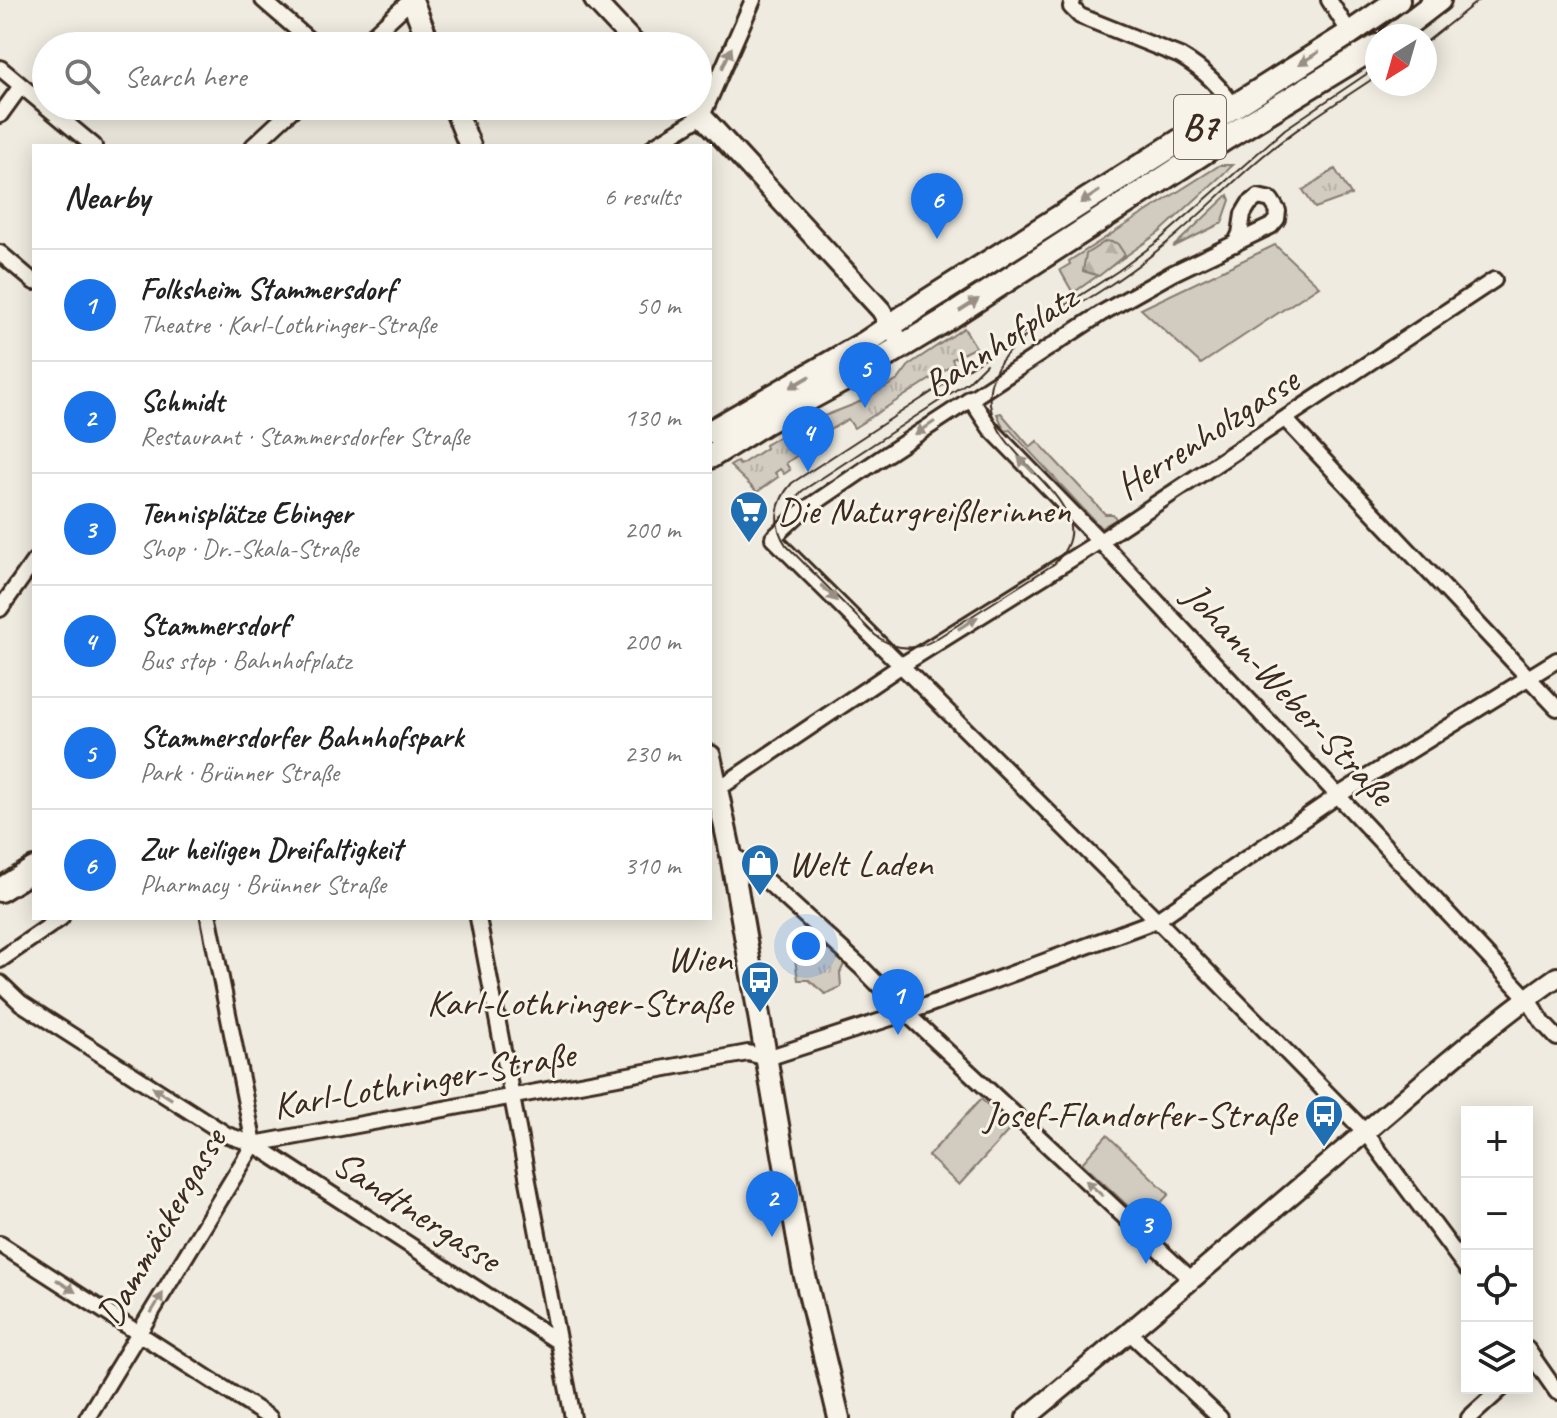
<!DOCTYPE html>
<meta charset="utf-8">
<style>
body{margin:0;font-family:Caveat,sans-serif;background:#f6f6f6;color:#222}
.controls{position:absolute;right:24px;bottom:24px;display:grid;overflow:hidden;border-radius:0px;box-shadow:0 4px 20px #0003}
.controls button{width:72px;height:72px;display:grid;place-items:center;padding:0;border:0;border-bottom:2px solid #e0e0e0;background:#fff;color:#222;font:40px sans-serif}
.compass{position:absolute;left:1365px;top:24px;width:72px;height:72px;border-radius:50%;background:#fff;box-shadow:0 4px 20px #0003;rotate:217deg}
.you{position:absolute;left:806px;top:946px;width:28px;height:28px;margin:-20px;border:6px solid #fff;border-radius:50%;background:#1a73e8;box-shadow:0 0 0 12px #1a73e833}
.badge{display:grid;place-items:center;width:52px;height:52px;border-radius:50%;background:#1a73e8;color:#fff;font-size:26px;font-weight:700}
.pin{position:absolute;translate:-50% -66px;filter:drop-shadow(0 2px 4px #0008)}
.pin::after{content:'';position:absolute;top:42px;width:28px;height:24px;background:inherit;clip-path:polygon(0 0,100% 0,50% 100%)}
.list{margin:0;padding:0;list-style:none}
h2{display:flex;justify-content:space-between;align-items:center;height:104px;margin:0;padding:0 32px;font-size:34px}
h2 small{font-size:26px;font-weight:400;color:#767676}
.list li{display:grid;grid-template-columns:52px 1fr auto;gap:24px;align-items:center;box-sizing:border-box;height:112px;padding:0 32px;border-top:2px solid #e0e0e0}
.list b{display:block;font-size:30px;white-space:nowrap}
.list p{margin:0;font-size:26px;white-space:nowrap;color:#767676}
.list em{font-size:26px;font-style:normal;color:#767676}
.icon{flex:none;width:44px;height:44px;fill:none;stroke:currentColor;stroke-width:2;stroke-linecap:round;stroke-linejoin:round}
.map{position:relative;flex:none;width:1557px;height:1418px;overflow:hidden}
.search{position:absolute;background:#fff;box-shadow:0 4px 20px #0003;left:32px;top:32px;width:680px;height:88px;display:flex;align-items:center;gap:20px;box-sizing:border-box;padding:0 28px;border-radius:44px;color:#767676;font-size:30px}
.panel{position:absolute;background:#fff;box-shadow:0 4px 20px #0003;left:32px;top:144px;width:680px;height:776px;border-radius:0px}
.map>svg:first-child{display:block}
.green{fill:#d1cbc0;stroke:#867a6f;stroke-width:2}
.forest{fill:url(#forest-firs);stroke:#867a6f;stroke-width:2}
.park{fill:url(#park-tufts);stroke:#867a6f;stroke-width:2}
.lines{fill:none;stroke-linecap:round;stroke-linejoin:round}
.minor-casing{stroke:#3b2a1e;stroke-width:20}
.tertiary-casing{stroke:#3b2a1e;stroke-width:24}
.secondary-casing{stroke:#3b2a1e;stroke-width:26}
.primary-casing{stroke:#3b2a1e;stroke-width:28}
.minor{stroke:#f7f3e8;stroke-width:14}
.tertiary{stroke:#f7f3e8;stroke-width:18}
.secondary{stroke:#f7f3e8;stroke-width:20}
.primary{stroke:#f7f3e8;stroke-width:22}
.tram{stroke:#3b2a1e;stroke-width:2}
.oneway{fill:#998e83}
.labels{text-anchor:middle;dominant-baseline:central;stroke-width:6;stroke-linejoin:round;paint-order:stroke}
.shield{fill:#f7f3e8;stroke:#73665b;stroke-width:2}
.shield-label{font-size:36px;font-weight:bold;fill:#3b2a1e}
.street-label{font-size:38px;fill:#3b2a1e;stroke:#f7f3e8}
.poi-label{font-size:38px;fill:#3b2a1e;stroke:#f7f3e8;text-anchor:start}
</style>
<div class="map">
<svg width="1557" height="1418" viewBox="0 0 1557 1418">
<defs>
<pattern id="forest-firs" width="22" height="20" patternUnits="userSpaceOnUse" patternTransform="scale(2)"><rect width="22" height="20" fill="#d1cbc0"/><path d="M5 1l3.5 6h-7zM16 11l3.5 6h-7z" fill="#b4aea5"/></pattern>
<pattern id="park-tufts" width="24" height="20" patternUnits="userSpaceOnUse" patternTransform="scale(2)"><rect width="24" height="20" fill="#d1cbc0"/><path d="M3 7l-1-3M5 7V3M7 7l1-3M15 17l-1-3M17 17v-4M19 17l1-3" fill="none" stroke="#b4aea5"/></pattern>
</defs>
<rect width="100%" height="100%" fill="#efebe0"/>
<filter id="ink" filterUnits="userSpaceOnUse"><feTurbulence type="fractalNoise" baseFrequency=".0125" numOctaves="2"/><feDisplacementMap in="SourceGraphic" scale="16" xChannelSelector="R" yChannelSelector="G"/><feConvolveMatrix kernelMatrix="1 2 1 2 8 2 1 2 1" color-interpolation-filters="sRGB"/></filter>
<g filter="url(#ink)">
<path class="green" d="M1220,165h13l-73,67 -87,61 -13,-23 10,-6 -1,-3z
M1228,195l2,5 -8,23 -49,24z
M1275,245l44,41 -118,78 -60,-55z
M1001,413l29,34 7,-6 68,73h8l3,5 -15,9 -91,-98 -5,1 -8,-17z
M981,1099l31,28 -53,58 -31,-29z
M1107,1135l62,59 -25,27 -62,-58z"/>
<path class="forest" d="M1106,241l11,2 8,12 -26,21 -16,-5 3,-17z"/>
<path class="park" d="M1335,169l16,26 -36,13 -12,-18z
M964,328l12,19 -24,12 2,5 -100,64 -6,-9 -40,24 2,4 -24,16 4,7 -6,4 -4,-5 -5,4 3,4 -21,15 -27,-26 7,-4 3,3 26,-17 -1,-3 31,-18 59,-23 43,-24 12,-16z
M810,928l35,34 -5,11 1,14 -16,7 -16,-14h-11l-6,-42 6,1 10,-3 -2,-5z"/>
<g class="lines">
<defs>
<path id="minor" d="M263,0l53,46
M1073,0l-2,7 9,9 100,40c24,14 42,31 56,55
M1329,0l21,33
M361,46l50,-46
M0,68l94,78
M0,115l21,-29
M253,146l43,-40
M654,146l48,-30 51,-116
M1235,244l5,-10 3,-20 6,-10 9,-7 13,3 7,11 -1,8 -6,7 -98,47 -71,40 -221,145 -81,55 -27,25 384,382 208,212 102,137
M0,253l34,29
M970,398l20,30 110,113 427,457 16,25 14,15
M1286,420l271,288
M0,609l34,-48
M711,790l7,-1 184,-124 198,-124 394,-261
M731,855l17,9 113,103 45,46 286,267
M478,918l95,500
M0,960l61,-42
M0,983l21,20 206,132 27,9 303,197
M254,1144l494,-91 19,5 139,-45 251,-93 180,-124 220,-136
M0,1244l270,174
M1130,1333l90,85
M1527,1349l30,43
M87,1418l167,-274 -45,-226
M1469,1418l33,-30"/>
<path id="tertiary" d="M594,0l43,46
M693,106l188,204 21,36
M1026,1418c114,-93 225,-190 338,-285 63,-53 125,-109 193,-156"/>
<path id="secondary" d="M412,0l18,46
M454,106l16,40
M710,756l21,99 72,413 36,150"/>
<path id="primary" d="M1392,36l47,-36
M710,432l155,-89 59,-40 426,-270 48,-33
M710,457l56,-35 100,-54 78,-47 282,-183 151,-92
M0,890l34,-21"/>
</defs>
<use href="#minor" class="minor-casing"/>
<use href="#tertiary" class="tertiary-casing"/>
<use href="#secondary" class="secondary-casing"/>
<use href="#primary" class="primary-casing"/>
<use href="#minor" class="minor"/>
<use href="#tertiary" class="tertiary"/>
<use href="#secondary" class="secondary"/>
<use href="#primary" class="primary"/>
<path class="tram" d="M1425,43l54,-43
M1377,67l-92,62 -128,113 -39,29 -326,212c-17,19 -20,41 -6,62l89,90c19,15 38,17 59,5l120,-76c64,-65 -81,-105 -63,-180 11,-47 72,-68 108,-92 24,-15 47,-32 69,-50 33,-27 62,-58 95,-86 36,-30 75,-54 114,-80
M786,527l5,-22 11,-14 166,-109 18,-18"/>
</g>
<defs><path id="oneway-solid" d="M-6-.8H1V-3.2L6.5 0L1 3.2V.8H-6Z" transform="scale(2)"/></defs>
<g class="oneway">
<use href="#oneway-solid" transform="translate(727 58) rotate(-66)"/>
<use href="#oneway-solid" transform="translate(1309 58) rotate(148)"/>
<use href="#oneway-solid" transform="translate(1090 197) rotate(147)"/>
<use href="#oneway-solid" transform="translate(969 305) rotate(-32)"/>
<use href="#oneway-solid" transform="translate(800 382) rotate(150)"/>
<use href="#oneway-solid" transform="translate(925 428) rotate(146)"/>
<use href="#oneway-solid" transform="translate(1026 465) rotate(-134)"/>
<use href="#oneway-solid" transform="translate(829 593) rotate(45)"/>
<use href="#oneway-solid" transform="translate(968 623) rotate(-32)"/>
<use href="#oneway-solid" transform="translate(162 1093) rotate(-148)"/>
<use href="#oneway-solid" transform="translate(1094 1188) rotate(-137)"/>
<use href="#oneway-solid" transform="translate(66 1286) rotate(33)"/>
<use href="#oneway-solid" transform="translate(157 1303) rotate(-59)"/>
</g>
</g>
<defs>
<symbol id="supermarket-pin" viewBox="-11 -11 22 30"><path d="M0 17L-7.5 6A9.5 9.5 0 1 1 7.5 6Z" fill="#1f6fb2" stroke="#f7f3e8"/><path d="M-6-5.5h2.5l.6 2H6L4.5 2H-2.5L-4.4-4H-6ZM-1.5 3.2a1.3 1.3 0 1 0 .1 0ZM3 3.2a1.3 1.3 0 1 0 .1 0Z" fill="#fff"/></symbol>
<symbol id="shop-pin" viewBox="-11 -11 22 30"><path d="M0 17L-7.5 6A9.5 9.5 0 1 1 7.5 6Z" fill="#1f6fb2" stroke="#f7f3e8"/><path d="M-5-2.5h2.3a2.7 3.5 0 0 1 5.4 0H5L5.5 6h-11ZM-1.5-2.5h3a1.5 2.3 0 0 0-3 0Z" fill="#fff"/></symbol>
<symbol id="bus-pin" viewBox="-11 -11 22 30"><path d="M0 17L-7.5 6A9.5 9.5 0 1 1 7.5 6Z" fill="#1f6fb2" stroke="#f7f3e8"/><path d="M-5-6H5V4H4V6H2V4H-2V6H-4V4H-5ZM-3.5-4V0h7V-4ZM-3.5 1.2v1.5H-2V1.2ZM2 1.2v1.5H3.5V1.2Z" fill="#fff"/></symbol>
</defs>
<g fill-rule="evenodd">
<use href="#supermarket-pin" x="727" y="488" width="44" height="60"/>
<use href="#shop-pin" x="738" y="841" width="44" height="60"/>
<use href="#bus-pin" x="738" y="958" width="44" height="60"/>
<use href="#bus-pin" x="1302" y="1092" width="44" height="60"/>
</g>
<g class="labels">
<rect class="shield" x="1174" y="95" width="52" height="64" rx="6"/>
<g class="shield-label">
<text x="1200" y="127">B7</text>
</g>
<g class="street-label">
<text transform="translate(1000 341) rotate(-33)">Bahnhofplatz</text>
<text transform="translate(1207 433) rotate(-33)">Herrenholzgasse</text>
<text transform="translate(1289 694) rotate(47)">Johann-Weber-Straße</text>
<text transform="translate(424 1080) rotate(-10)">Karl-Lothringer-Straße</text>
<text transform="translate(417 1211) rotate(33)">Sandtnergasse</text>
<text transform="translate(161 1227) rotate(-60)">Dammäckergasse</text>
</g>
<g class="poi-label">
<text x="777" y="510">Die Naturgreißlerinnen</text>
<text x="788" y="863">Welt Laden</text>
<text x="732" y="958" text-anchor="end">Wien<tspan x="732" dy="44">Karl-Lothringer-Straße</tspan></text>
<text x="1296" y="1114" text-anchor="end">Josef-Flandorfer-Straße</text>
</g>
</g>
</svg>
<div class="controls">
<button>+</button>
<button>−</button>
<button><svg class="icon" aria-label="locate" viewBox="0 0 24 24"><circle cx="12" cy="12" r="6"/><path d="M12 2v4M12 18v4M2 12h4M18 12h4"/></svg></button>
<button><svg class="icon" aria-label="layers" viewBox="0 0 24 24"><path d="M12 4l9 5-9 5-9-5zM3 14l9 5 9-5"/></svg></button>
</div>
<svg class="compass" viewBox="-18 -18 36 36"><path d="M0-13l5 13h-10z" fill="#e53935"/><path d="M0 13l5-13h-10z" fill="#767676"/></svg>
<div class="you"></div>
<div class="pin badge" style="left:898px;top:1035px">1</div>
<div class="pin badge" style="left:772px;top:1237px">2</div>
<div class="pin badge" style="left:1146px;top:1264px">3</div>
<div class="pin badge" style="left:808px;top:472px">4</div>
<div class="pin badge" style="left:865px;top:408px">5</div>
<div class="pin badge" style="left:937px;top:239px">6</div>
<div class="search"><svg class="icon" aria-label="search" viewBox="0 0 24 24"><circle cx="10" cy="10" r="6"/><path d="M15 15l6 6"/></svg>Search here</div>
<section class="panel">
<h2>Nearby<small>6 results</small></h2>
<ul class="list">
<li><span class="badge">1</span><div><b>Folksheim Stammersdorf</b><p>Theatre · Karl-Lothringer-Straße</p></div><em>50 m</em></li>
<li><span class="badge">2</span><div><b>Schmidt</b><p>Restaurant · Stammersdorfer Straße</p></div><em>130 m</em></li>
<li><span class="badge">3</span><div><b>Tennisplätze Ebinger</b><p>Shop · Dr.-Skala-Straße</p></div><em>200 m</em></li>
<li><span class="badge">4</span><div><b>Stammersdorf</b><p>Bus stop · Bahnhofplatz</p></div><em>200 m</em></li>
<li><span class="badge">5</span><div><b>Stammersdorfer Bahnhofspark</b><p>Park · Brünner Straße</p></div><em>230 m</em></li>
<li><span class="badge">6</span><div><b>Zur heiligen Dreifaltigkeit</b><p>Pharmacy · Brünner Straße</p></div><em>310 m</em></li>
</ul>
</section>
</div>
